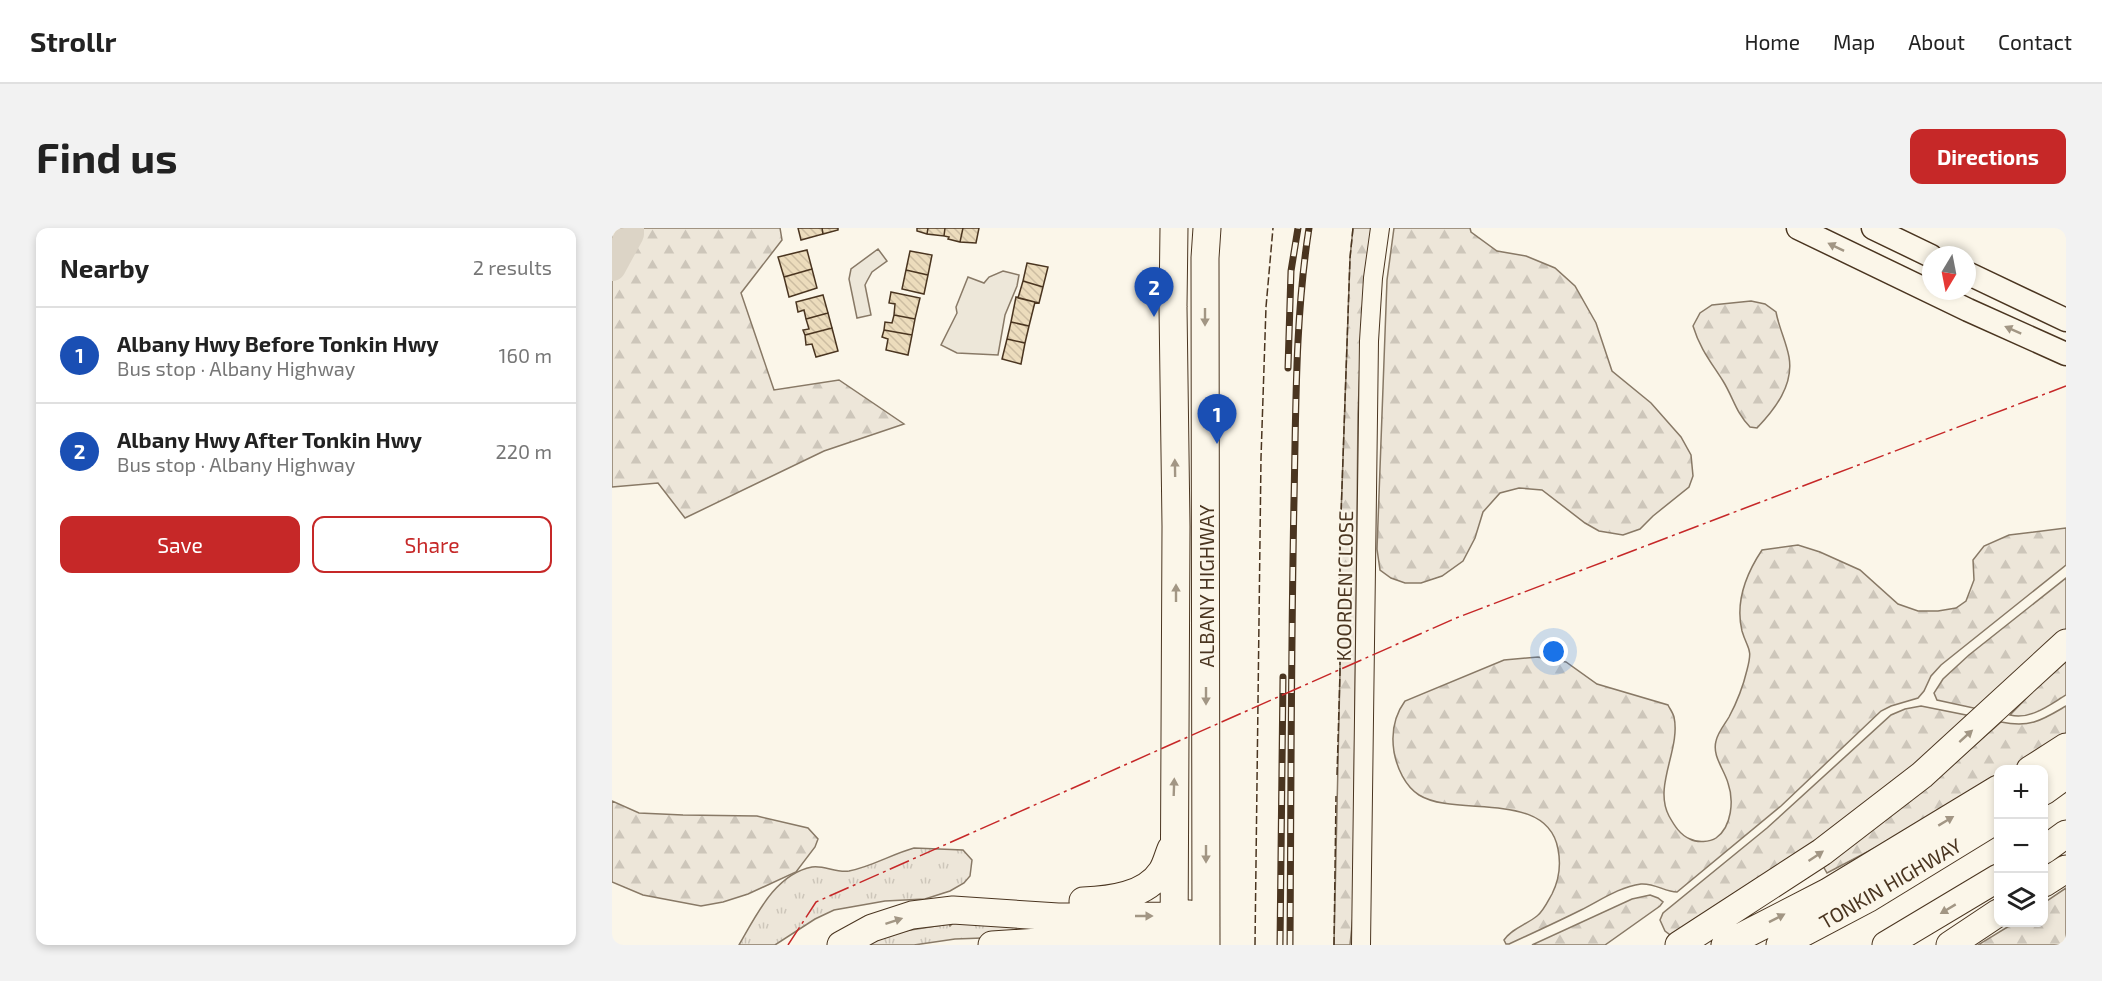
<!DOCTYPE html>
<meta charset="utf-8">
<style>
body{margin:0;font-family:"Exo 2",sans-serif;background:#f2f2f2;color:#222}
.controls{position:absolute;right:18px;bottom:18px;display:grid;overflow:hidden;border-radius:12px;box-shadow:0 3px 9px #0003}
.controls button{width:54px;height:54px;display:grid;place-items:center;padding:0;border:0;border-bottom:2px solid #e0e0e0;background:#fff;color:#222;font:30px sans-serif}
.compass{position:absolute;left:1310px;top:18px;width:54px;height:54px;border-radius:50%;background:#fff;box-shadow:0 3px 9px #0003;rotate:190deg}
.you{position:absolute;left:942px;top:424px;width:21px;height:21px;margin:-15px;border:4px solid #fff;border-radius:50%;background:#1a73e8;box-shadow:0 0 0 9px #1a73e833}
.badge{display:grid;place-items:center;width:39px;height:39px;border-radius:50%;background:#c62828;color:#fff;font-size:20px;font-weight:700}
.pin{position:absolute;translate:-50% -50px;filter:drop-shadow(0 2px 3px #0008)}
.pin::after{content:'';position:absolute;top:32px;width:21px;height:18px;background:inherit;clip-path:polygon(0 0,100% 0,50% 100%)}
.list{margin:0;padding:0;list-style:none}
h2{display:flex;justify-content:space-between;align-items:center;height:78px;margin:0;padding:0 24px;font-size:26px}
h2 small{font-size:20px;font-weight:400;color:#767676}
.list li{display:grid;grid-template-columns:39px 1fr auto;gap:18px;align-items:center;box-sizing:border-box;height:96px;padding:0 24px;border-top:2px solid #e0e0e0}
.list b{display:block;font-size:22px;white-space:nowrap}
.list p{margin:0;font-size:20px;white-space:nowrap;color:#767676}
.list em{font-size:20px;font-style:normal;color:#767676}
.actions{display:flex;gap:12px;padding:18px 24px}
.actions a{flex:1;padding:14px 0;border:2px solid #c62828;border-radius:12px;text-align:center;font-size:21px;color:#c62828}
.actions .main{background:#c62828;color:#fff}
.icon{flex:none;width:33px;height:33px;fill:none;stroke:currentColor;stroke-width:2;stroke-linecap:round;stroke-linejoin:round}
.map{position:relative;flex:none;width:1454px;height:717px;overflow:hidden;border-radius:12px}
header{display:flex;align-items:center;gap:36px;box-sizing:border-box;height:84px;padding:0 30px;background:#fff;border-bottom:2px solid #e0e0e0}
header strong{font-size:28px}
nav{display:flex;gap:33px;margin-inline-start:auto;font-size:21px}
.intro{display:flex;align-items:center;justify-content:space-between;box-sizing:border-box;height:144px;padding:0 36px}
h1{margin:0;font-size:42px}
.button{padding:15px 27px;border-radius:12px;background:#c62828;color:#fff;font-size:21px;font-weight:700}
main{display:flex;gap:36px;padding:0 36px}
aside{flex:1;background:#fff;border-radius:12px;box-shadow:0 3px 9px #0003}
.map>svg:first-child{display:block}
.grass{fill:url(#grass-tufts);stroke:#887966;stroke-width:1.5}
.forest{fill:url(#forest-firs);stroke:#887966;stroke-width:1.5}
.parking{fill:#ede7d9;stroke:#887966;stroke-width:1.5}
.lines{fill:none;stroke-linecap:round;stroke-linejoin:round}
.river{stroke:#dcd4c6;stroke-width:28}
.building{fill:url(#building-back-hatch);stroke:#4a3520;stroke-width:1.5}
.minor-casing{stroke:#4a3520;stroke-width:20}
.major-casing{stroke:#4a3520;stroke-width:25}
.highway-casing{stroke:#4a3520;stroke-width:29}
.minor{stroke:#fbf6e9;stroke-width:18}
.major{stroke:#fbf6e9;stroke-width:22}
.highway{stroke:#fbf6e9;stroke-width:27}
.rail-casing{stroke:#4a3520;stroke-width:7}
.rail{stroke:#fbf6e9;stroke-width:4.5;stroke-dasharray:14;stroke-linecap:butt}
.fence{stroke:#4a3520;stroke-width:1.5;stroke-dasharray:8 3;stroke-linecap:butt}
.power{stroke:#c62828;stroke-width:1.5;stroke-dasharray:21 4.5 3 4.5;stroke-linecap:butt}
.oneway{fill:#a29684}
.labels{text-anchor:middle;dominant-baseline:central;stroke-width:4.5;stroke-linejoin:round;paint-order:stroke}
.street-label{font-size:20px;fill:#4a3520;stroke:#fbf6e9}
</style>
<header>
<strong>Strollr</strong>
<nav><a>Home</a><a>Map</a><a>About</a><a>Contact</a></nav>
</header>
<div class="intro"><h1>Find us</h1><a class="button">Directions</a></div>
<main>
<aside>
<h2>Nearby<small>2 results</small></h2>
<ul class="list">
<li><span class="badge" style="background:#1a4fb4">1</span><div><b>Albany Hwy Before Tonkin Hwy</b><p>Bus stop · Albany Highway</p></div><em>160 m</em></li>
<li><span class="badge" style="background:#1a4fb4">2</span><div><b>Albany Hwy After Tonkin Hwy</b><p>Bus stop · Albany Highway</p></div><em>220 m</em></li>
</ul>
<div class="actions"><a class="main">Save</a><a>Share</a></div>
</aside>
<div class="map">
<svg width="1454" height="717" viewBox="0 0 1454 717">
<defs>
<pattern id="grass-tufts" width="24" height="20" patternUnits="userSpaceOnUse" patternTransform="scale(1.5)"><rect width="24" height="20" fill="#ede6d9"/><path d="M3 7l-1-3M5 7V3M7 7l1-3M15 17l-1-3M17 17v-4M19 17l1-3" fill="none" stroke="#cdc6ba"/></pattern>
<pattern id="forest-firs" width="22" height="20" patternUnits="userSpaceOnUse" patternTransform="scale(1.5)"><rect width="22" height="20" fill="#ede6d9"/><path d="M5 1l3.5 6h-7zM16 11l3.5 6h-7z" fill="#cdc6ba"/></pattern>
<pattern id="building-back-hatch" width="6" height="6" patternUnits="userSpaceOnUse" patternTransform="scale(1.5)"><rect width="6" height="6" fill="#ecdcbc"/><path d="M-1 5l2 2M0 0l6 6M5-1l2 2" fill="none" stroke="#ccbda1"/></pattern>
</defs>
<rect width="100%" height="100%" fill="#fbf6e9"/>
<path class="grass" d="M302,620l49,2 9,10 -2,16 -6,7 -14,8 -25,8 -40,2 -51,9 -19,9 -40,26h-36c17,-29 36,-71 73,-78 12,-2 24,6 37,4 22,-4 43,-17 65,-23z
M341,695l188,3 -101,10 -85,3 -41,6h-55l45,-14 45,-7 1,2z"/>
<path class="forest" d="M0,0h168l2,12 -41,53 33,97 65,-10 65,44 -80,27 -139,67 -27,-35 -46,4z
M741,0h22l-13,86 -4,100 -5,502 -3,29h-16l6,-273v-128l10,-286z
M782,0h76l1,4 26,19 29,5 29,12 20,18 21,37 16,48 39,32 30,34 10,18 2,21 -4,11 -36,29 -13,13 -17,6 -24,-4 -14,-8 -43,-33 -23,-2 -19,5 -17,19 -8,26 -12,23 -21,15 -21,7h-16l-14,-5 -11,-8 -3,-21 10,-269z
M1139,73l14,3 11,8c3,16 10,29 13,45 5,28 -14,52 -32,71l-7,-1c-14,-14 -17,-30 -27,-46 -12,-19 -23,-32 -30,-55l7,-13 12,-8z
M1454,300v37l-125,100 -10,11 -7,15 -6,7 -27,8 -10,5 -100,95 -104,86c-12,0 -22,-9 -36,-8 -22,3 -40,16 -60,26 -24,12 -48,23 -72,34h-3l-2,-4c8,-12 22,-15 33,-24 6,-4 11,-15 15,-22 7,-14 9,-30 6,-45 -11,-60 -102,-31 -139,-54 -14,-9 -22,-27 -25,-43 -3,-19 0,-36 11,-51l99,-41 34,-3 28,5 31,22 71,21c2,4 5,8 6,12 7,32 -21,69 -5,99 5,9 11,19 21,23 7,4 20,3 26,-1 16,-11 18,-38 12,-55 -4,-14 -16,-27 -12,-42 2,-9 9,-17 13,-24 8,-15 14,-30 18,-47 6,-23 1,-19 -5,-39 -7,-29 4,-57 20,-81l36,-5 22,7 40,18 38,34 20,7h20l18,-3 10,-7 8,-21 -1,-20 11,-14 25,-11z
M1454,350v53l-88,78 -41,-9 -3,-7 9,-14 26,-24z
M1454,429v38c-17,10 -35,25 -56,20z
M1309,478l50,10 -83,77 -215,144 -8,-6 -5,-11 3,-7 104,-85 124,-113 14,-6z
M1454,478v31l-51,32 -17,1v9l-83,48 -88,46 -4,-7 134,-105 44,-39c30,6 41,-2 65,-16z
M0,573l27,12 44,2 74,1 51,12 10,11 -3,8 -19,25 -48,22 -25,8 -22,4 -58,-11 -31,-13z
M1454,660v57h-88l36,-22 30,-1v-19z
M1038,667l8,3 5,4 -3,4 -55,39h-73l100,-46z"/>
<path class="parking" d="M266,21l9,12 -15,11 -5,9 -2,4 6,30 -14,3 -8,-39 2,-10z
M391,43l16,4 -2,11 -12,29 -7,40 -41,-2 -16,-8 16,-32 -1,-6 12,-30 16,6 5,-6z"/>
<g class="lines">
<path class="river" d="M0,39l18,-33v-6"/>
</g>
<path class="building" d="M186,0h24l1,6 -22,6z
M210,0h16v2l-15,4z
M305,0h11l-1,6 -10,-3z
M316,0h17l-1,8 -17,-2z
M333,0h18l-3,14 -12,-3 1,-2 -5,-1z
M351,0h16l-3,15 -16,-1z
M195,22l5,19 -28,8 -6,-20z
M298,23l22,4 -4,20 -22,-5z
M415,35l21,4 -5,20 -20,-6z
M200,41l5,19 -28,9 -5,-20z
M294,42l22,5 -4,19 -22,-5z
M411,53l20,6 -4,16 -21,-5z
M279,64l29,6 -5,21 -21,-4 1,-11 -6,-1z
M211,67l5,18 -22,6 -2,-9 -6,2 -2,-10z
M404,69l19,5 -6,24 -18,-4z
M216,85l4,15 -27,7 -2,-5 6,-1 -3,-10z
M282,87l21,4 -3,16 -28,-5 1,-8 7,1z
M399,94l18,4 -4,17 -18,-4z
M220,100l6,23 -22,6 -4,-13 -6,1 -1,-10z
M272,102l28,5 -4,20 -22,-5 2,-11 -6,-2z
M395,111l18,4 -4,21 -19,-5z"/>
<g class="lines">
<defs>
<path id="minor" d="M749,717l8,-604 4,-63 7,-50"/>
<path id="major" d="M1186,0l170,82 98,44
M1261,0l58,28
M1355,45l99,47"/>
<path id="highway" d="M1418,542l36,-23
M1432,563l22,-16
M1432,622l22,-16
M1432,655l22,-14
M471,673c27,-1 63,-5 79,-30 4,-6 6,-15 9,-22
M229,717l31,-17 40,-13 41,-5 105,7 115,-1 17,-2
M380,717l91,-6 66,1 43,-3
M562,717l2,-419 -3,-219 1,-79
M594,717l-1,-687 2,-30
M1067,717l143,-93 100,-77 144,-132
M1113,717l103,-53 170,-103
M1168,717l89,-47 129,-79
M1274,717l112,-67
M1338,717l48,-32"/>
</defs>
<use href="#minor" class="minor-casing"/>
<use href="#major" class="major-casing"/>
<use href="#highway" class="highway-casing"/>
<use href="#minor" class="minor"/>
<use href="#major" class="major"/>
<use href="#highway" class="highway"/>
<defs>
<path id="rail" d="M676,140l3,-97 7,-43
M668,717l3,-268
M678,717c1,-148 1,-297 4,-445 2,-91 1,-182 15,-272"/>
</defs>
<use href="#rail" class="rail-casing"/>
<use href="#rail" class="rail"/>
<path class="fence" d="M725,547l3,-103v-128l10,-286 3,-30
M643,717l6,-487 5,-151 7,-79
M722,717l2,-149"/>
<path class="power" d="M176,717l28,-43 640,-284 610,-232"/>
</g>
<defs><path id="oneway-solid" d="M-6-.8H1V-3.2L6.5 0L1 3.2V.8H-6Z" transform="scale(1.5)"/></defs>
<g class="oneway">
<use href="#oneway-solid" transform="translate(1224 19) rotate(-154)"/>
<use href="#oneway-solid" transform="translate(593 89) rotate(90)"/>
<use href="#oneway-solid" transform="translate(1401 102) rotate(-156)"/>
<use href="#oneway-solid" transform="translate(563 240) rotate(-91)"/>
<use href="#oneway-solid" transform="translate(564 365) rotate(-90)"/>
<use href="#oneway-solid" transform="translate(594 468) rotate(90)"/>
<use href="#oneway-solid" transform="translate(1354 508) rotate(-42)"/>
<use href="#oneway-solid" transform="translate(562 559) rotate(-88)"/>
<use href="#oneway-solid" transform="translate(1334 593) rotate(-31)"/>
<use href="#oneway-solid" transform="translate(594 626) rotate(90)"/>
<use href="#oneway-solid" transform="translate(1204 628) rotate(-34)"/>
<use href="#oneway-solid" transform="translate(1336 681) rotate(149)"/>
<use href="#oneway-solid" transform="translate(532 688)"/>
<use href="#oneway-solid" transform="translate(1165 690) rotate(-27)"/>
<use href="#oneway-solid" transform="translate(282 693) rotate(-18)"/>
</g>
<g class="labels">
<g class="street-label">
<text transform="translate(594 358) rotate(-90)">ALBANY HIGHWAY</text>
<text transform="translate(732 358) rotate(-89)">KOORDEN CLOSE</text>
<text transform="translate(1278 655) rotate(-30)">TONKIN HIGHWAY</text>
</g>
</g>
</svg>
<div class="controls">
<button>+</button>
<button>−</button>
<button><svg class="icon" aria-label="layers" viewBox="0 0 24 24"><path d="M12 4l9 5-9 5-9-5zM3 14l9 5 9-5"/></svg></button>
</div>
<svg class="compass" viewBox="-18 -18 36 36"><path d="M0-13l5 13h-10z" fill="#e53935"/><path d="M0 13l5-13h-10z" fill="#767676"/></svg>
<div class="you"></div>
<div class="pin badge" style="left:605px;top:216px;background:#1a4fb4">1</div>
<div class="pin badge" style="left:542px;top:89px;background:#1a4fb4">2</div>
</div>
</main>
